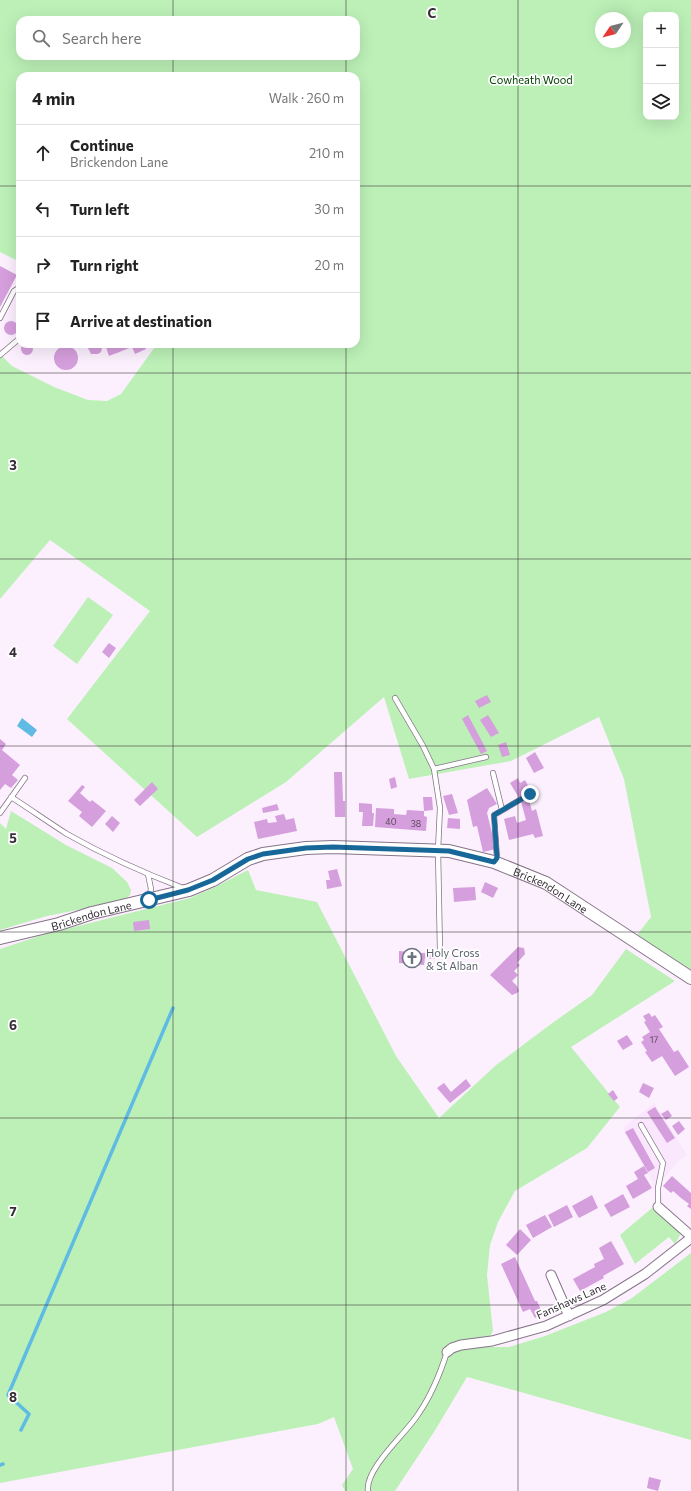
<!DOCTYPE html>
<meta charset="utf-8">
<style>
body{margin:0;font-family:Commissioner,sans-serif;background:#f2f2f2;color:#222}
.controls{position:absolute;right:12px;top:12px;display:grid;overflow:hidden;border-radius:8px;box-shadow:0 4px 16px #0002}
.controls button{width:36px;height:36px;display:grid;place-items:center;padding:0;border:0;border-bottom:1px solid #e0e0e0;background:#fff;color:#222;font:20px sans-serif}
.compass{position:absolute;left:595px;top:12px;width:36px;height:36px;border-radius:50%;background:#fff;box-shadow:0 4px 16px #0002;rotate:235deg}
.stop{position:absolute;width:12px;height:12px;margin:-9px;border:3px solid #176899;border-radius:50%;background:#fff}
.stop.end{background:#176899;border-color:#fff;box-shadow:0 1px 4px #0008}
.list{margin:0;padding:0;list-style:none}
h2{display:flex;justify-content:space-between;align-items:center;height:52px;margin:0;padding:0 16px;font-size:17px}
h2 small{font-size:13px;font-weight:400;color:#767676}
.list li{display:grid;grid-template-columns:26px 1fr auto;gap:12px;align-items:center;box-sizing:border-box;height:56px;padding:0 16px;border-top:1px solid #e0e0e0}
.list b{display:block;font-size:15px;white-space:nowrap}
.list p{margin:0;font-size:13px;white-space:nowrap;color:#767676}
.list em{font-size:13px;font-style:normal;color:#767676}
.icon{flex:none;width:22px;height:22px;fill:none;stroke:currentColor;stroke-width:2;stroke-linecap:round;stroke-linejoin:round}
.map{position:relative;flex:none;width:691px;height:1491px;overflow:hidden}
.search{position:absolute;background:#fff;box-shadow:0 4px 16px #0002;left:16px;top:16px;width:344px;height:44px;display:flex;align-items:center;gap:10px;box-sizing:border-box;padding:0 14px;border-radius:12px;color:#767676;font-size:15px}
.panel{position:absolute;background:#fff;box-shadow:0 4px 16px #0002;left:16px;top:72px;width:344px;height:276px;border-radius:12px}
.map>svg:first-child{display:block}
.built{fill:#fae6fd}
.green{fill:#bcf0b7;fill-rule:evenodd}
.water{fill:#5fbbe4}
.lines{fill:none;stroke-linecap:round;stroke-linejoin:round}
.stream{stroke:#5fbbe4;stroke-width:3.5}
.building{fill:#d59edc}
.service-casing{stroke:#867488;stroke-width:6}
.minor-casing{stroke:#867488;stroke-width:11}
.tertiary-casing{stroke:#867488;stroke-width:14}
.service{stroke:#fff;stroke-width:4.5}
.minor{stroke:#fff;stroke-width:9}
.tertiary{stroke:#fff;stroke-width:12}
.route{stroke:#176899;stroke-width:5}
.grid{fill:none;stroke:#362e37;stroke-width:1;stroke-opacity:0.55}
.labels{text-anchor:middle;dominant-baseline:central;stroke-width:3.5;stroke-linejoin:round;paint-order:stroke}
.number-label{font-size:9px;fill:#5e4a60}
.park-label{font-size:11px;fill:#034202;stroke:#fff}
.street-label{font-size:11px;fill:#362e37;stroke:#fff}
.worship-label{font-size:11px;fill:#5b616d;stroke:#fff;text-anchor:start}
.grid-label{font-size:13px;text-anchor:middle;font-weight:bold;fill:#362e37;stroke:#fff;stroke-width:3.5;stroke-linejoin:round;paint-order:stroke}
</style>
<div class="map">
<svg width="691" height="1491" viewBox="0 0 691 1491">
<rect width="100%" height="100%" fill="#fcf0fe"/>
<path class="built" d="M654,1103l33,52 -9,6 -16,20 -2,4 3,16 -9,-2 1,-10 -2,-6 -30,-55z"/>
<path class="green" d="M0,0h691v974l-54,-39 14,-18 -27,-138 -25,-62 -88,44 -102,18 -25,-82 -98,85 -89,55 -130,-118 83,-108 -100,-71 -50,59v-245l12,12 42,21 34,13 19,1 14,-7 36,-50h199v-268h-336v186l-20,-10zM646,15h30v102h-30zM601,18h24v24h-24zM20,20h336v36h-336z
M88,597l25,18 -36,49 -24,-18z
M11,811l55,34 46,23 15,14 4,8 -1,5 -7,6 -76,15 -47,14v-107l6,6z
M248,870l8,20 61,12 79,154 43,62 56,-52 56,-42 41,-29 34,-46 49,32 -104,66 49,60 -33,41 -72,43 -17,31 -8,23 -3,30 6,56 -9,16h25l36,-11 61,-24 26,-14 59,-45v187l-224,-63 -33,55 -39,59h-50l-3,-6 11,-16 -19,-52 -16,7 -318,59v-534l42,-14 148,-37 25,-11z
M652,1208l25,20 3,7 -5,9 -6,-7 -34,27 -15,-29z"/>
<path class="water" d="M22,718l15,12 -5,7 -15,-11z"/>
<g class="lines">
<path class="stream" d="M21,1430l8,-16 -21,-19 165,-387
M0,1465l3,-1"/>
</g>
<path class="building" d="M0,266l17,9 -17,32z
M4 328a7 7 0 1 1 14 0a7 7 0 1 1-14 0Z
M21 349a6 6 0 1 1 12 0a6 6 0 1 1-12 0Z
M90,344h10l2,4 -1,4 -3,2h-7l-3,-6z
M105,344h39l2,5 -11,5 -3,-7 -23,9z
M54 358a12 12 0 1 1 24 0a12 12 0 1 1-24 0Z
M109,643l7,5 -7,10 -7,-6z
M487,695l4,7 -12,6 -4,-7z
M468,715l19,36 -6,3 -19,-35z
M488,715l11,18 -8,4 -11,-17z
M0,739l6,5 -4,6 18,15 -8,10 6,5 -7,8 -6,-4 -5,6z
M506,742l4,13 -8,2 -4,-12z
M535,752l9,16 -10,5 -8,-15z
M334,772h8l1,29h2v16h-10z
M395,777l2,10 -6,2 -2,-10z
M518,778l2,5 5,-3 6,11 -12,7 -9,-15z
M152,782l6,7 -18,17 -6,-6z
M82,785l3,2 -5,6 10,9 2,-2 14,11 -14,16 -13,-11 3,-4 -14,-11z
M487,788l10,16 -8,4 -2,5 9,36 -13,3 -6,-26 -4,1 -6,-27z
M452,794l6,19 -9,2 -6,-19z
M423,797h9l1,13 -9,1z
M529,800l3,11 4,-2 7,27 -8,2 -2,-4 -24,6 -5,-21 11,-3 2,7 9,-3 -5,-18z
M359,803l13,1v9h2l-1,13h-11l1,-14h-4z
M277,804l2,6 -16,3 -1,-5z
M376,808l18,1v5l12,1 1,-5 17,1v5l3,1 -1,14 -51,-4z
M284,814l2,6 8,-2 3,13 -39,8 -4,-17 13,-3 1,4 9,-1 -2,-6z
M112,816l8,7 -7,9 -8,-8z
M448,818l12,1v10l-13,-1z
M337,869l5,17 -15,3 -1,-9h4l-2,-9z
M485,882l13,6 -5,10 -12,-6z
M475,887l1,13 -22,2 -1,-14z
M149,920l1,9 -16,2 -1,-9z
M518,947l6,1 1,6 -8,9 3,2 -6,6 4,4 -6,6 5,5 2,5 -2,2 -5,2 -22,-20z
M399,951l36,3v5l-10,-1 -1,7 -25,-2z
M649,1013l3,4 3,-2 8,12 -4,2 15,23 4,-2 11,17 -14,9 -13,-20 -10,6 -7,-10 2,-1 -6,-9 3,-2 -2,-3 8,-5 -6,-10 2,-1 -3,-5z
M627,1035l6,9 -10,6 -6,-9z
M466,1079l5,7 -21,17 -13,-15 7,-5 7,9z
M643,1083l11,5 -5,10 -10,-6z
M613,1090l5,8 -4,3 -6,-7z
M655,1107l20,31 -8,5 -20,-31z
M668,1110l4,6 -6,4 -5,-6z
M679,1121l6,8 -7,6 -6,-9z
M633,1128l22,40 -7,4 -23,-40z
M644,1166l4,7 -4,2 8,13 -19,11 -7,-13 12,-7 -4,-7z
M672,1176l19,17v16l-4,-3 2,-2 -8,-6 -8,-7 -2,2 -8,-7z
M623,1194l7,13 -19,10 -7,-12z
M592,1195l6,13 -19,10 -7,-12z
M567,1205l6,12 -19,10 -6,-12z
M545,1215l7,12 -19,11 -7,-13z
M520,1229l11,11 -14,15 -11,-10z
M611,1241l13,23 -21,12 1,2 -24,13 -7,-12 22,-12 -1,-3 10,-5 -5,-11z
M515,1257l20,44h2l6,13 -8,4 -5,-9 -7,3 -22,-48z
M649,1477l12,3 -3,11 -11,-3z"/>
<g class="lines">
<defs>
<path id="service" d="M0,318l14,-27 6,-4
M39,344h5
M0,355l20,-17
M395,698l28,48 11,23 6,39 -2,42 2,101
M434,769l52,-12
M493,773l9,37
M11,797c19,12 37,25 56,37 37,21 77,39 116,54
M0,813l25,-35
M495,861l2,-3 -3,-43 36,-21
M148,874l3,15 -2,9
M641,1125l22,38 -5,25v19
M368,1491c-3,-23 39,-58 51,-78 13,-19 21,-39 28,-61"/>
<path id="minor" d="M658,1207l33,29
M551,1275l18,41
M447,1352l5,-4 9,-3 31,-4 54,-15 57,-26 42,-26 46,-36"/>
<g id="tertiary">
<path id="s1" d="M0,938l59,-14 33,-11 97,-23 24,-10 35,-21 15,-5 43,-6 27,-1 116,4 45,11 52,21 145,95"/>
</g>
</defs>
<use href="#service" class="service-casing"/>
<use href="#minor" class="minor-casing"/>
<use href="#tertiary" class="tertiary-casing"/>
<use href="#service" class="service"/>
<use href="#minor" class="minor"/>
<use href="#tertiary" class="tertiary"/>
</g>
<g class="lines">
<path class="route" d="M149,900l39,-10 25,-10 35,-21 15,-5 43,-6 27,-1 116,4 45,11 3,-4 -3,-43 36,-21"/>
</g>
<path class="grid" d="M173,0v20M346,0v20M518,0v1491M173,56v20M346,56v20M0,186h20M356,186h335M173,344v1147M346,344v1147M0,373h691M0,559h691M0,746h691M0,932h691M0,1118h691M0,1305h691"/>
<defs>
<symbol id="church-ring" viewBox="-11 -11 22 22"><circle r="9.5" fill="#fff" stroke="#6b7280" stroke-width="1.5"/><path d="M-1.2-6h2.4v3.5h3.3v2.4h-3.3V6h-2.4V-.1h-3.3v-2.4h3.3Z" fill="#6b7280"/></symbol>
</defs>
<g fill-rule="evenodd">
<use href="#church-ring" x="401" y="947" width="22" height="22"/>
</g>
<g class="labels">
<g class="number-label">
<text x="391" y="821">40</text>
<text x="416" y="823">38</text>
<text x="654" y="1039">17</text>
</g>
<g class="park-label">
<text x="531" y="79">Cowheath Wood</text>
</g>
<g class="street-label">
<text stroke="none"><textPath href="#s1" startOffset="574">Brickendon Lane</textPath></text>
<text stroke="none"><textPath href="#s1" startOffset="94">Brickendon Lane</textPath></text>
<text transform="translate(571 1300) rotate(-24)">Fanshaws Lane</text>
</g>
<g class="worship-label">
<text x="426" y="952">Holy Cross<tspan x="426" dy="13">&amp; St Alban</tspan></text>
</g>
</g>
<g class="grid-label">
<text x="432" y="18">C</text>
<text x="13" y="470">3</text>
<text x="13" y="657">4</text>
<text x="13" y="843">5</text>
<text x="13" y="1030">6</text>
<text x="13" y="1216">7</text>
<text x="13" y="1402">8</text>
</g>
</svg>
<div class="controls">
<button>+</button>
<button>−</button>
<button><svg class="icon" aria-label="layers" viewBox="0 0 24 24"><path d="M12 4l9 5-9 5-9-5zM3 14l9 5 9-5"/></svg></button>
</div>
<svg class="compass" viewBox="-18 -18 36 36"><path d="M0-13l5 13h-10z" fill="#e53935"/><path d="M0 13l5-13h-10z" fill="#767676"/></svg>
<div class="stop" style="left:149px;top:900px"></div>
<div class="stop end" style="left:530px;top:794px"></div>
<div class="search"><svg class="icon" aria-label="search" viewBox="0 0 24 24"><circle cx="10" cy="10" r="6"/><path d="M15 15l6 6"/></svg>Search here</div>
<section class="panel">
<h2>4 min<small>Walk · 260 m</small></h2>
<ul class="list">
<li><svg class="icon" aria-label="ahead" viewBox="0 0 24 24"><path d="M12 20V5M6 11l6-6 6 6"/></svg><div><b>Continue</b><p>Brickendon Lane</p></div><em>210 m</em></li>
<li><svg class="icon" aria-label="left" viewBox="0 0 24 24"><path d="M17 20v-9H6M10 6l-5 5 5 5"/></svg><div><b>Turn left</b></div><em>30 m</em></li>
<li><svg class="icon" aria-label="right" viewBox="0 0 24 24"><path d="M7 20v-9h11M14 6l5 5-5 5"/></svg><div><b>Turn right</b></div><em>20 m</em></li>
<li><svg class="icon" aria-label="arrive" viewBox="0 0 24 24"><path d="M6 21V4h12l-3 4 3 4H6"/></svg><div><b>Arrive at destination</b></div></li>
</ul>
</section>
</div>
